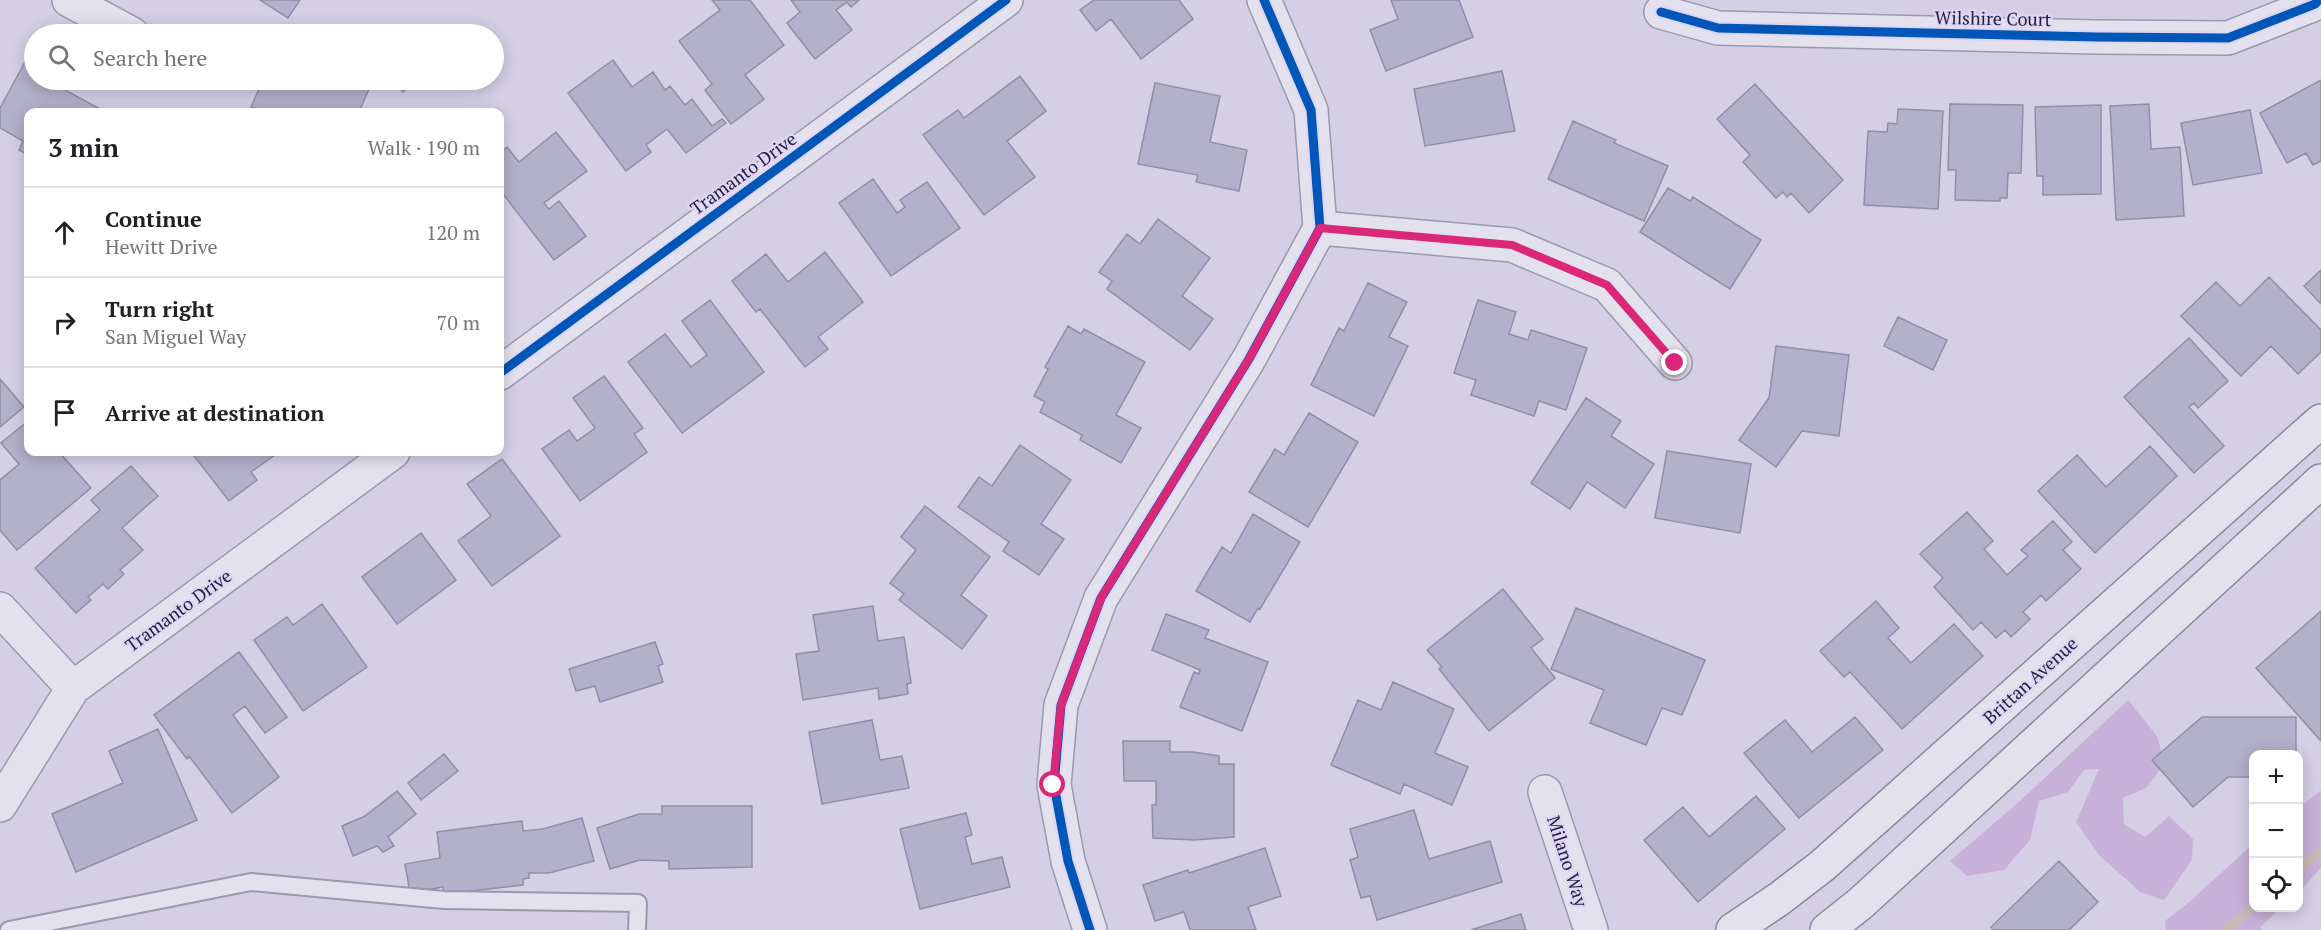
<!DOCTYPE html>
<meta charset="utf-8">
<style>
body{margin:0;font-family:"PT Serif",serif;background:#f6f6f6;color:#202124}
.controls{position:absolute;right:18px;bottom:18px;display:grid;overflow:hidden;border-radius:12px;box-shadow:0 3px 15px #0003}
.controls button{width:54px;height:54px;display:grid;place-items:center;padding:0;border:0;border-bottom:2px solid #e0e0e0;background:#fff;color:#202124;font:30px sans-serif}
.stop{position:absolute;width:18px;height:18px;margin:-14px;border:4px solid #db2777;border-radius:50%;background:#fff}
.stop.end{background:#db2777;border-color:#fff;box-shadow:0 2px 6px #0008}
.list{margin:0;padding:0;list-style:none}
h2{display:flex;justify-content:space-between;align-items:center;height:78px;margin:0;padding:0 24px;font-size:26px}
h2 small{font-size:20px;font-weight:400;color:#757577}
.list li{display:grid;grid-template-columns:39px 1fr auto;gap:18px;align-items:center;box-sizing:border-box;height:90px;padding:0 24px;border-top:2px solid #e0e0e0}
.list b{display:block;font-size:22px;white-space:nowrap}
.list p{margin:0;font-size:20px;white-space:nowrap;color:#757577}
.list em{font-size:20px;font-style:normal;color:#757577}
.icon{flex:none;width:33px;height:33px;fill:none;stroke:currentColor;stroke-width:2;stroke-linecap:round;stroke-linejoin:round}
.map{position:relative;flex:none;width:2321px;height:930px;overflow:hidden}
.search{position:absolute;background:#fff;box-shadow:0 3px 15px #0003;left:24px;top:24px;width:480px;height:66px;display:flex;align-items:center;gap:15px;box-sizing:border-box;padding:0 21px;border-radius:33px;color:#757577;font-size:22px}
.panel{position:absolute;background:#fff;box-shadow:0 3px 15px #0003;left:24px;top:108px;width:480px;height:348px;border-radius:12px}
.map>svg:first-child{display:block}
.green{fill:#c8b1d9}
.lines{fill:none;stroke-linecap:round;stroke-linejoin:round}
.stream{stroke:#c9b9ba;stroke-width:10}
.building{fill:#b2b0ca;stroke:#908ea7;stroke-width:1.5}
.lane-casing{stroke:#9b98ac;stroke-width:20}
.street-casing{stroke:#9b98ac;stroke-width:36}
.secondary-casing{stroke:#8b889b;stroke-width:36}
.lane{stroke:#e4e1ee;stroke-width:16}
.street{stroke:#e4e1ee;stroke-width:33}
.secondary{stroke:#e4e1ee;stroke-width:33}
.cycleway-casing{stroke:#ded5f7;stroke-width:13}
.cycleway{stroke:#0057b8;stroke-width:9}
.route{stroke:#db2777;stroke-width:8}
.labels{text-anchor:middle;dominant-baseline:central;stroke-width:4.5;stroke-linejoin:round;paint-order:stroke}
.street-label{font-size:18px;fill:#201e3c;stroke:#ded5f7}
</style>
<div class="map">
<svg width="2321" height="930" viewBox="0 0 2321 930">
<rect width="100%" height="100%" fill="#d5cfe6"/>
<path class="green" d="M2128,700l29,36 8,28 -19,24 -23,10 1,26 21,13 24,-21 24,23 -1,21 -28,40 -24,-8 -41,-37 -23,-33 23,-53 -15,1 -16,22 -29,9 -9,39 -26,30 -37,6 -17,-15 71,-61z
M2321,790v78l-22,24v-84z
M2253,844l1,64h27l-21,19 2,3h-96l-1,-9 23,-18z"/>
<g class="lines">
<path class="stream" d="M2298,869l23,-17
M2226,930l28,-24"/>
</g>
<path class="building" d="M260,0h40l-12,18z
M712,0h38l34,45 -39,30 19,24 -33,25 -26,-34 7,-6 -33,-43 41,-31z
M791,0h68l-8,7 -4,-5 -11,8 16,20 -37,29 -28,-36 13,-11z
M1094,0h85l14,19 -52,40 -30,-40 -15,12 -16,-21z
M1391,0h68l14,37 -87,34 -16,-41 28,-11z
M26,60l8,5v15h27l5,3 -3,6 41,22 -76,1v43l-9,-5 4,-9 -23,-13v-20z
M613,60l19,27 21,-15 12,18 5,-4 15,19 7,-6 20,27 10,-7 4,4 -40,30 -19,-24 -21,16 5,7 -25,19 -58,-78z
M1502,71l13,60 -90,15 -11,-57z
M1020,76l26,35 -39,30 28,36 -51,38 -61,-80 35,-25 6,8z
M263,80h110l-14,32h-94l-14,-5z
M392,80h24l-13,12z
M2321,80v81l-8,4 -7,-12 -19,10 -27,-50z
M1155,83l65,13 -10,46 37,8 -8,41 -43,-9 2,-7 -60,-11z
M1755,84l88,96 -34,33 -18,-20 -4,4 -4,-5 -7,6 -33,-36 7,-7 -33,-36z
M1950,104l73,1 -2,68h-13l-1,25h-7v3l-45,-1 1,-30h-8z
M2149,104l2,45 29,-2 4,69 -68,4 -6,-114z
M2101,105v89l-58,1v-19h-6l-2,-69z
M1898,109l45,2 -5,98 -74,-4 4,-74 19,1 1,-9 9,1z
M2250,110l12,63 -69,12 -12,-62z
M1573,121l43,19 -2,3 54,23 -24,55 -96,-42z
M556,132l31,39 -43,32 5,6 10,-8 27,35 -32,24 -54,-70v-37l7,-6 12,15z
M873,179l24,34 8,-6 -5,-7 27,-18 33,46 -69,48 -52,-73z
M1668,188l22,13 3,-4 68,43 -31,49 -90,-57z
M1158,219l52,39 -28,38 31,23 -23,31 -83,-61 5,-8 -13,-9 28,-38 13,10z
M825,252l38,50 -45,35 10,12 -23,18 -45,-58 -4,3 -24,-31 34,-27 22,28z
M2321,270v34l-17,-18z
M2269,277l52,53v22l-23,22 -27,-28 -30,30 -60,-60 35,-34 24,24z
M1368,283l39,19 -18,35 19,9 -34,70 -63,-31 28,-57 5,3z
M710,300l54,72 -82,61 -54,-71 37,-28 26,33 16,-12 -25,-34z
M1478,300l38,12 -7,22 19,6 3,-10 56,18 -21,62 -27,-9 -5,15 -63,-21 5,-15 -22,-7z
M1898,317l49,23 -14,30 -49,-24z
M1068,326l13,8 3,-5 61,33 -29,53 25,13 -20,35 -41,-23 2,-5 -42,-23 5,-10 -11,-6 14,-27 -3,-2z
M2189,338l39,43 -30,27 -4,-5 -5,4 35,39 -30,27 -70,-76z
M1776,346l73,9 -10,81 -37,-5 -26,36 -37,-27 30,-42z
M604,376l39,52 -9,6 13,18 -67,49 -38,-52 27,-19 8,11 18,-13 -22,-30z
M0,379l24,28 -24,20z
M1586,398l35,23 -10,15 43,28 -29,44 -38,-26 -17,27 -39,-26z
M1309,413l49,29 -50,85 -59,-35 26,-43 9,6z
M28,421v31h31l32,36 -74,62 -17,-20v-50l19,-16 -18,-21z
M1020,445l51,35 -30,44 23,15 -25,36 -36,-24 6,-9 -51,-35 21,-30 13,9z
M2150,446l27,30 -82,77 -57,-62 39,-36 29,32z
M1667,451l84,13 -11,69 -85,-15z
M191,452h88l-28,20 6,8 -28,21z
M502,459l58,77 -68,50 -34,-45 33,-25 -24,-32z
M131,466l27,30 -36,32 21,22 -23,20 4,4 -16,15 -5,-5 -15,13 3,3 -15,13 -41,-45 65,-58 -9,-10z
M925,506l65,51 -29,38 26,21 -25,33 -63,-49 5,-6 -14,-11 26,-33 -15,-13z
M1967,512l26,29 -9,8 23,26 21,-19 -7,-6 32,-29 19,21 -9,8 18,19 -35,32 -5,-6 -18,17 7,7 -19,18 -6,-7 -9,8 -15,-16 -8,8 -39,-43 9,-9 -23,-24z
M1253,514l47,28 -40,67 -2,-1 -8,14 -54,-31 26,-44 9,6z
M421,533l35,47 -59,44 -35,-47z
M1503,589l40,50 -12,9 24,30 -66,53 -50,-62 3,-2 -15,-17z
M1876,601l23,27 -11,10 23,25 43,-39 29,32 -81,73 -52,-57 -6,5 -24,-26z
M322,604l45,63 -64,44 -49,-71 33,-23 6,8z
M873,606l5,35 26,-4 7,46 -4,1 1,10 -29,5 -1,-11 -75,12 -7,-46 23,-3 -6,-36z
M1576,608l129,52 -23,55 -20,-7 -16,37 -56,-22 14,-33 -53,-21z
M2321,611v130l-65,-73z
M1166,614l43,16 -4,8 63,24 -26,69 -62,-24 14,-35 5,2 1,-4 -48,-20z
M655,642l8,22 -5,2 5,16 -63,20 -5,-16 -19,5 -7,-22z
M239,652l48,65 -22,16 -20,-27 -12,9 46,62 -47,36 -43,-57 -2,3 -33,-44z
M1393,682l61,27 -19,44 33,14 -16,38 -48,-21 -4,10 -69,-29 27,-65 23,10z
M1855,717l28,33 -84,68 -55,-65 41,-33 27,32z
M2202,717h94v37h-42v23h-26l-35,30 -41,-47z
M872,720l8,40 22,-4 7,32 -87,16 -13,-72z
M158,729l39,91 -121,52 -24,-58 71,-31 -14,-32z
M1123,741h47v11h23l26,4v8h15v73l-40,3 -41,-2 -1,-33h4v-24h-32z
M444,754l14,17 -37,29 -13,-17z
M397,791l19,23 -28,23 6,9 -11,6 -6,-6 -24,10 -11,-30 23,-10z
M1756,796l29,33 -87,73 -54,-62 39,-33 26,30z
M662,806h90v61l-83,2v-8l-29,-1 -30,9 -13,-41 42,-14h23z
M1414,810l15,49 61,-18 12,41 -125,38 -7,-24 -9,2 -11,-38 8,-3 -8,-28z
M966,813l6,22 -7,2 7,27 30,-7 8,30 -90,22 -20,-80z
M582,818l12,43 -45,12h-20v5l-6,1v6l-79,9 -1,-7 -33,6 -5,-29 35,-6 -3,-26 85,-11 1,10 20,-2z
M1265,848l16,48 -33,11 8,23h-66l-6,-18 -29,9 -12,-36 45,-15 1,3z
M2059,861l39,41 -29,28h-76l-2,-3z
M1521,914l5,16h-55z"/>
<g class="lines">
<defs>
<path id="lane" d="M9,930l242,-48 193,18 194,3 -1,27"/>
<path id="street" d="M69,0l63,34
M1661,12l57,16 378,9 132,1 87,-34 4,-4
M1320,228l192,17 95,40 68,78
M500,373l506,-373
M0,609l73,79
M1545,792l46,138
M0,805l73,-117 320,-236
M1090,930l-22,-69 -14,-76 7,-80 40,-107 148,-239 71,-131 -9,-118 -47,-110"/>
<path id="secondary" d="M1733,930l46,-31 43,-33 499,-445
M1827,930l34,-27 460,-422"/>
</defs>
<use href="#lane" class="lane-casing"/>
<use href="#street" class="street-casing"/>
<use href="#secondary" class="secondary-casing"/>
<use href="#lane" class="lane"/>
<use href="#street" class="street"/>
<use href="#secondary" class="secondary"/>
<defs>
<path id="cycleway" d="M1661,12l57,16 378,9 132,1 87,-34 4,-4
M500,373l506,-373
M1090,930l-22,-69 -14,-76 7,-80 40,-107 148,-239 71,-131 -9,-118 -47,-110"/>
</defs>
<use href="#cycleway" class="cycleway-casing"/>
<use href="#cycleway" class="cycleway"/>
</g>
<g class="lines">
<path class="route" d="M1053,785l8,-80 40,-107 148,-239 71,-131 192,17 95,40 68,78"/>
</g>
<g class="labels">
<g class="street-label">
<text transform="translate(1993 18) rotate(1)">Wilshire Court</text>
<text transform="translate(743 173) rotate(-36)">Tramanto Drive</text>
<text transform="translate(178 610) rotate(-36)">Tramanto Drive</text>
<text transform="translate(2030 680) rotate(-42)">Brittan Avenue</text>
<text transform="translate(1568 861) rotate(72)">Milano Way</text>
</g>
</g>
</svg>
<div class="controls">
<button>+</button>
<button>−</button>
<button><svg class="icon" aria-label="locate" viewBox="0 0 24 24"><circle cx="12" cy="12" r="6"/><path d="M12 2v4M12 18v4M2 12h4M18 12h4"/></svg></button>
</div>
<div class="stop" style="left:1053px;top:785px"></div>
<div class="stop end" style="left:1675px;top:363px"></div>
<div class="search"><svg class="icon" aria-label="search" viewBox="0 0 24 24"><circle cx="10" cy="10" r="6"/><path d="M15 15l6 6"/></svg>Search here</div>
<section class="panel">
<h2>3 min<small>Walk · 190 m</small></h2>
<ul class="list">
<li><svg class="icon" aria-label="ahead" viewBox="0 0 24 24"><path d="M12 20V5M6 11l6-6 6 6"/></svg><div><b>Continue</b><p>Hewitt Drive</p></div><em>120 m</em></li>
<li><svg class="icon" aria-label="right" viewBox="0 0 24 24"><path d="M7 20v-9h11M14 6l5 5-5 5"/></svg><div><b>Turn right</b><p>San Miguel Way</p></div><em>70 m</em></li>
<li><svg class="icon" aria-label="arrive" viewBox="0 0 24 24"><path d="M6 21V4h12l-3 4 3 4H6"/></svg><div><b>Arrive at destination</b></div></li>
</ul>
</section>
</div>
